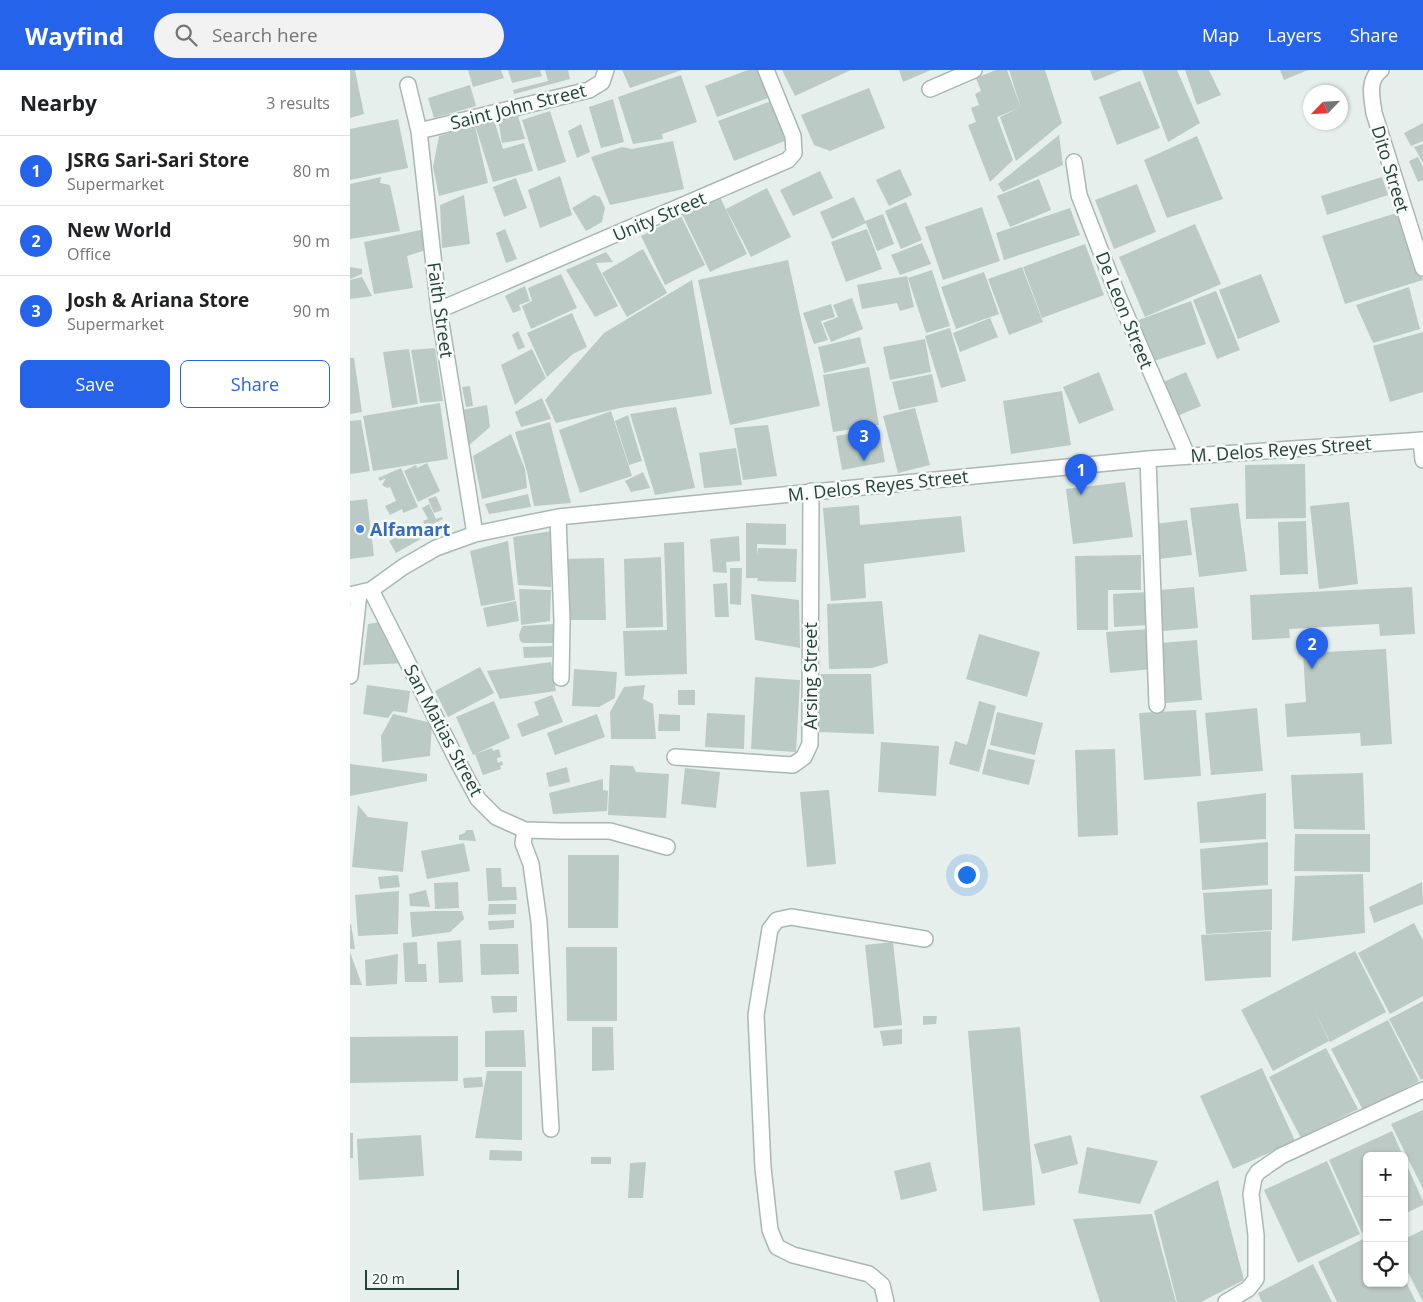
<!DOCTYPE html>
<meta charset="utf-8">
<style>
body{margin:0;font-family:"Open Sans",sans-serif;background:#f2f2f2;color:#202124}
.controls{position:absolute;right:15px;bottom:15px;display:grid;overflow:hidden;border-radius:8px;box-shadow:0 1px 4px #0004}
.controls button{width:45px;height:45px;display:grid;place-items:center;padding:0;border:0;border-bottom:1px solid #e0e0e0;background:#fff;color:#202124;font:25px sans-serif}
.compass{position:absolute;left:953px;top:15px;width:45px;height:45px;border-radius:50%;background:#fff;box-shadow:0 1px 4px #0004;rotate:245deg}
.scale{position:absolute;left:15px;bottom:12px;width:94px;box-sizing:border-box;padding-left:5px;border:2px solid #24423a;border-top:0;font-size:14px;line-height:18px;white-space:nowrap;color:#24423a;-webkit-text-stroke:4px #f7fbf9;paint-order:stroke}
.you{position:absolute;left:616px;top:804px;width:18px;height:18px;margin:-12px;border:4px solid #fff;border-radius:50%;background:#1a73e8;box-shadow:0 0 0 8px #1a73e833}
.badge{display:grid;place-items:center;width:32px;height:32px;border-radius:50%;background:#2563eb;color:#fff;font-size:16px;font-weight:700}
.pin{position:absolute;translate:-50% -41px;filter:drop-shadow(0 1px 2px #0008)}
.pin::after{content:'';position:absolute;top:26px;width:18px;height:15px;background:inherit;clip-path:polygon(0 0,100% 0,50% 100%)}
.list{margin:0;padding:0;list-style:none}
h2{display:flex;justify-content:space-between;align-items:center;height:65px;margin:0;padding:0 20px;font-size:21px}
h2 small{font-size:16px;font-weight:400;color:#757577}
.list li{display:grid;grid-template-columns:32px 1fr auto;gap:15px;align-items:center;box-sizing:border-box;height:70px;padding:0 20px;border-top:1px solid #e0e0e0}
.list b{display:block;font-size:19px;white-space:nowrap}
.list p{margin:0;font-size:16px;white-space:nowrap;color:#757577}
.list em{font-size:16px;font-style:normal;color:#757577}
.actions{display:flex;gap:10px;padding:15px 20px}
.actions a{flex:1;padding:11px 0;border:1px solid #2563eb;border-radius:8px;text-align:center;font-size:18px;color:#2563eb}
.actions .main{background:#2563eb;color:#fff}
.icon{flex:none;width:28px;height:28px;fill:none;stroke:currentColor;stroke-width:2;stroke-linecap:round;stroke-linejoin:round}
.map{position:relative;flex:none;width:1073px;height:1232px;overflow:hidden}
header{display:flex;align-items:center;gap:30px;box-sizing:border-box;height:70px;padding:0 25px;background:#2563eb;color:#fff}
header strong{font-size:24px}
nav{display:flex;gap:28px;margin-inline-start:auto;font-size:18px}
.search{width:350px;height:45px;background:#f2f2f2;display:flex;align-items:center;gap:12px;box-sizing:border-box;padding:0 18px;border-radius:28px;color:#757577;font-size:19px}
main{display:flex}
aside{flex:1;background:#fff}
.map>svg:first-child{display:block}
.building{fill:#bbcac4}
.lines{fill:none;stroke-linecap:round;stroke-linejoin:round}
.minor-casing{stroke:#a8b8b2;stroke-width:18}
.minor{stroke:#fff;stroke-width:15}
.shop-dot{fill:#3f7fe0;stroke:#f7fbf9;stroke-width:2}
.labels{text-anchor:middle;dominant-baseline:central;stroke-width:5;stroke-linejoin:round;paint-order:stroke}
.street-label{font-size:18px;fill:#24423a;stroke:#f7fbf9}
.shop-label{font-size:18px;font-weight:bold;fill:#366cbe;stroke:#f7fbf9;text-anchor:start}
</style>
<header>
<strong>Wayfind</strong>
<div class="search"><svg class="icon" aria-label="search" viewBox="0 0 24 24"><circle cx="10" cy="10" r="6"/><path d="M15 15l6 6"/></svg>Search here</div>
<nav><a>Map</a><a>Layers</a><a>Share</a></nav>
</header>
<main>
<aside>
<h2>Nearby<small>3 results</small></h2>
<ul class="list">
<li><span class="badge">1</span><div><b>JSRG Sari-Sari Store</b><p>Supermarket</p></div><em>80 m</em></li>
<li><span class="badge">2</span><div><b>New World</b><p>Office</p></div><em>90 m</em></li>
<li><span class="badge">3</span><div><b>Josh &amp; Ariana Store</b><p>Supermarket</p></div><em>90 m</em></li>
</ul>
<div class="actions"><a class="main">Save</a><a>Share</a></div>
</aside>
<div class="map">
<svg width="1073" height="1232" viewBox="0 0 1073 1232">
<rect width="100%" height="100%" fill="#e6efeb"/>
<path class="building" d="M0,0h5l9,44 -14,4z
M118,0h33l3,8 -31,9z
M158,0h32l2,6 -30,7z
M195,0h23l2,9 -56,15 -1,-4 35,-9z
M272,0h60l-52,18z
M398,0h13l10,27 -54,20 -12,-31z
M432,0h69l-56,26z
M549,0h32l-28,12z
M646,0h11l14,38 -12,-38h36l17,53 -46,38 -16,-44 19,-9 -22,9 16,43 -23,22 -22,-57 8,-3 -5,-14 8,-3 -4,-11 6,-3 -5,-13z
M740,0h32l-28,11z
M792,0h35l23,53 -32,19z
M835,0h24l12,25 -24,10z
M930,0h28l-24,10z
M331,5l16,47 -35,12 1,5 -30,5 -15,-47z
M790,11l20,47 -43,17 -18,-48z
M120,15l6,21 -42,12 -6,-20z
M519,18l16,40 -55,23 -16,-6 -13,-30z
M263,29l11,43 -23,6 -12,-41z
M421,31l16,39 -53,21 -16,-40z
M200,41l16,51 -28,9 -16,-51z
M168,46l7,23 -23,4 -4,-24z
M48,49l10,49 -58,12v-51z
M144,50l9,29 21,-6 9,28 -40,11 -18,-57z
M1073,53v18l-12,5 -7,-13z
M231,54l9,28 -13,6 -9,-27z
M125,56l13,57 -49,13 -6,-29 6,-31z
M709,65l4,30 -60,27 -5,-8z
M847,66l26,63 -56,19 -23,-58z
M323,71l11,48 -74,16 -19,-48 31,-10 10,2z
M1073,74v19l-9,-16z
M1068,87l5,10v13l-5,2 -9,-21z
M550,99l12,26 -23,11 -13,-26z
M470,101l13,27 -40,18 -13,-26z
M210,106l12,39 -32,13 -12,-38z
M31,107l-1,6 10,2 10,46 -50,8v-55z
M1032,107l6,18 -61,20 -6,-19z
M166,108l11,30 -23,9 -11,-30z
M689,109l12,31 -41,17 -13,-31z
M787,114l19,48 -42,17 -19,-49z
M417,118l24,49 -40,20 -25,-48z
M114,125l6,49 -28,4 -2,-43z
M244,125l6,2 5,11 -3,14 -16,9 -14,-23z
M369,125l28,59 -37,18 -28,-58z
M504,127l11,24 18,-7 11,30 -17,7 -11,-28 -34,16 -12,-27z
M556,132l16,38 -21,9 -16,-38z
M632,137l18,54 -57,19 -18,-53z
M720,138l10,27 -76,25 -8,-27z
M1050,142l23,68 -78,24 -23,-68z
M331,146l24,49 -40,20 -24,-49z
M845,154l26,60 -76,33 -26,-60z
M75,159l4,20 -22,7 6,32 -39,6 -10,-52z
M155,159l12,30 -11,4 -10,-30z
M517,159l15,40 -36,13 -15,-40z
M572,173l9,21 -31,11 -9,-20z
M735,174l19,51 -62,23 -19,-51z
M293,179l24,44 -40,24 -25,-44z
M256,182l7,10 -17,1 22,43 -23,11 -29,-47z
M438,190l32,146 -90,19 -32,-145z
M0,197l12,2v5l-12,5z
M672,197l21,55 -34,13 -21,-56z
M582,200l18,56 -24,7 -18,-55z
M634,202l15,42 -43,15 -15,-42z
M211,204l16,34 -46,21 -9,-23 10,-5 -4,-13z
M911,204l19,48 -42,17 -19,-49z
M557,206l7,31 -14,4 -3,-8 -35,6 -5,-24z
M12,207l10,19 -22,3v-19z
M342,210l20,114 -92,14 -64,15 -11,-23 59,-67z
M175,216l5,15 -11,4 2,5 -8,3 -8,-17z
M1059,217l11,42 -47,14 -17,-38z
M866,221l24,59 -23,9 -24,-59z
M502,228l11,31 -32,13 -8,-19 15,-6 -5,-12z
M841,231l15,43 -55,18 -18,-40z
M481,234l4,13 -14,4 7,19 -14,4 -11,-31z
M222,243l15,34 -14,7 -26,23 -20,-44z
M640,248l8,19 -38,15 -7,-19z
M600,258l16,53 -25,7 -16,-52z
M168,261l7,16 -7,3 -6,-15z
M1073,262v60l-33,10 -17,-56z
M510,267l6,26 -42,10 -6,-26z
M575,269l6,33 -41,8 -7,-33z
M85,278l8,53 -23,2 -9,-53z
M59,279l9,55 -26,4 -9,-56z
M182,279l14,29 -31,27 -14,-40z
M0,288h4l8,54 -12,2z
M519,297l10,58 -46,7 -10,-57z
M749,302l15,38 -35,14 -16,-37z
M836,302l15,34 -26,11 -14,-34z
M582,304l6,28 -39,8 -7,-28z
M120,316l3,20 -7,1 -4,-20z
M712,321l9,54 -60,9 -8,-53z
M192,328l9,21 -30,8 -6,-15z
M90,333l8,56 -75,12 -10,-55z
M137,335l3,22 -23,20 -5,-37z
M326,337l19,81 -40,7 -25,-81z
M565,338l15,57 -32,8 -15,-57z
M261,341l21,65 -52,17 -21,-63z
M278,345l14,46 -13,4 -14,-44z
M11,350l9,51 -20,3v-53z
M200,352l21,81 -37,3 -7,-34 -12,-40z
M418,355l9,51 -34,4 -9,-52z
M529,359l6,33 -43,8 -6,-34z
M161,364l14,35 2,19 -45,11 -9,-43z
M386,378l6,37 -38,3 -5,-35z
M77,393l13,28 -22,11 -14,-31 12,-6 1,3z
M955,394l1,54 -60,1 -1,-54z
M51,398l17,39 -15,6 -1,-4 -12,6 -5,-9 11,-5 -6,-14 -3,1 -5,-3 4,-7 -6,3 -2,-3z
M293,402l7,16 -19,4 -6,-11z
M775,412l8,55 -60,7 -7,-55z
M178,424l3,13 -42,7 -4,-10z
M86,426l6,14 -8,3 -6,-14z
M17,429l7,57 -24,3v-58z
M999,432l9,82 -39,5 -9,-83z
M888,433l9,68 -48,6 -9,-69z
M79,434l7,15 6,-2 1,2 -17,8 -3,-6 5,-2 -6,-11z
M509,435l1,20 101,-9 4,36 -101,12 2,34 -35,3 -8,-93z
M837,450l5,35 -33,4 -4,-35z
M956,451l2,53 -28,1 -2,-53z
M396,453l40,1v21l-29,-1v11l1,-7 39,1 -1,33 -39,-1 1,-3h-12z
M69,455l7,11 -30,17 -7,-12z
M202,461l-1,56 -33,-2 -5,-48z
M389,466l1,25 -14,1 1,11 -14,-1 -3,-33z
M158,471l7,59 -34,6 -11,-55z
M334,472l3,132 -62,2 -2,-45 44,-1 -3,-87z
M791,485v35h-33v40h-31l-2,-74z
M311,487l2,70 -37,1 -2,-69z
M254,488l2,62h-40l-2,-61z
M380,498h12l-1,37 -11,-1z
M377,513l2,34h-14l-2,-33z
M844,517l4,41 -35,3 -4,-41z
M1062,517l3,47 -35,2 -1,-12 -90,5 1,9 -38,2 -2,-45z
M169,519l32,1 -1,31 -29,4z
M798,522l1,33 -35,2 -1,-33z
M401,524l48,6 1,48 -45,-8z
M166,531l3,20 -32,6 -4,-19z
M532,531l6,62 -16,5 -43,1 -2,-65z
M30,552l24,41 -41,2 5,-41z
M205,554l-1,19h-31l-3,-2 -1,-6 3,-9z
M799,559l3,40 -42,4 -4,-41z
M629,564l61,18 -13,45 -61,-18z
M847,570l5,60 -36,3 -5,-60z
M202,576v11l-28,1 -1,-11z
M1036,579l6,95 -31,2 -1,-13 -73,4 -2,-33 21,-2 -3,-49z
M201,592l5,29 -56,8 -13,-28z
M130,597l14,26 -46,24 -13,-26z
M224,599l43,3 -2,26 -16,9 -27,-1z
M471,604h50l3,60 -58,-2z
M405,607l45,3 -4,72 -45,-3z
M17,615l43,6 -3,22 -14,-2 -5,7 -25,-4z
M295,615l-2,14 10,5 3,35h-45l-1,-27 14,-25z
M328,620h17v15h-17z
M202,625l11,27 -41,15 -5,-13 22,-9 -5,-13z
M144,631l16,37 -37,17 -17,-38z
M629,631l17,5 -17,66 -30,-8 6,-23 12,4z
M907,638l6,63 -52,4 -6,-62z
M846,640l5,66 -57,4 -5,-67z
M647,642l46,11 -8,32 -45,-10z
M357,643l38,2 -1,34 -39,-2z
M43,644l39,9 -2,33 -48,6 -1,-26z
M247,644l8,23 -50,18 -8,-22z
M309,644l21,1v16h-22z
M531,672l58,4 -3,50 -58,-4z
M142,678l1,3 6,-2 2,8 -4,1 1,5 4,-2 1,4 -3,1 1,3 -18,6 -8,-21z
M638,679l47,11 -6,25 -47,-11z
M765,679l3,86 -40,2 -3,-87z
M0,694l77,10v7l-77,15z
M260,695l23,1 3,6 33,2 -3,44 -58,-3z
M217,697l3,15 -21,5 -3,-14z
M335,698l35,4 -4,36 -35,-4z
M1013,703l2,57 -71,-1 -3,-54z
M253,709v11l5,1 -1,20 -54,3 -4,-21z
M479,720l7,74 -29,3 -7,-75z
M916,723v46l-66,4 -3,-41z
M8,735l10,12 40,5 -5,50 -51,-5z
M116,760h7l3,11 -17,-1v-5l6,-2z
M945,764h75v38l-76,-1z
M918,772v43l-66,5 -2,-41z
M114,773l6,28 -43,8 -6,-28z
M218,785h51l-1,73h-50z
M136,798h15l1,19h14l1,13 -29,1z
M1013,804l2,59 -73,8 3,-65z
M48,805l2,12 -20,2 -2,-12z
M108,812l1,26 -24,1 -1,-26z
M1072,812l1,22 -49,19 -5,-16z
M922,819v41l-66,4 -3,-41z
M76,820l4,17 -20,-1 -1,-12z
M49,821l-1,43 -40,2 -3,-41z
M139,834h27v10l-28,1z
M84,841h28l2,8 -14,13 -38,5 -2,-25z
M164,850v8l-25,2 -1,-9z
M1064,853l9,17v56l-33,18 -32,-61z
M0,854h1l4,25h-5z
M921,861v46l-66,4 -4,-46z
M111,870l2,42 -24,1 -2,-41z
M67,872l1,22h8l1,18h-22l-2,-39z
M543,872l9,83 -28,3 -9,-83z
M130,874h38l1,30 -38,1z
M216,877h51v74h-50z
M1005,881l31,61 -56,30 -17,-34 16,33 -56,30 -32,-61z
M0,882l12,33h-12z
M48,884l-1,30 -31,2 -1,-26z
M141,926h26v16l-24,1z
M1073,931v78l-2,1 -32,-61z
M573,946h14l-1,8 -13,1z
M1038,950l31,61 -56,29 -32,-61z
M242,957h21l1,43 -22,1z
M670,957l15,178 -52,6 -15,-180z
M552,959v15l-19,2 -3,-15z
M174,960l2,37h-41v-36z
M108,966v45l-108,2v-46z
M976,978l32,61 -57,29 -32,-61z
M912,998l33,73 -62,28 -33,-73z
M137,1001h35v69l-47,-2z
M132,1007l1,10 -19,1 -1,-10z
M1073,1040v79l-32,-65z
M1042,1061l11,25h-36v75l-5,2 -33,-73z
M0,1063h3v25h-3z
M71,1065l3,41 -65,4 -2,-41z
M721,1065l7,29 -36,10 -8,-30z
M737,1077l71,14 -18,43 -62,-11z
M140,1080l32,1v10l-33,-1z
M241,1087h20v7h-20z
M1054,1089l19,42v4l-19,9z
M977,1091l33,73 -62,29 -34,-73z
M296,1092l-3,36h-15l2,-35z
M580,1092l7,29 -36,9 -7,-29z
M868,1110l26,100 -43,22h-24l-23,-91z
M802,1144l24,88h-76l-27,-83z
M1073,1160v72l-19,-38v-25z
M1017,1167v46h37v-5l12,24h-79l-19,-40z
M963,1194l19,38h-70l-4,-9z"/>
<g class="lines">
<defs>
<path id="minor" d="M1031,0c-14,10 -9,28 -7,43l49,155
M58,15l11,46 20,179 36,224
M580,19l44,-19
M69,61l170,-41 13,-8 4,-12
M724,92l5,33 39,101 69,159
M89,240l349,-150 6,-7 -1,-17 -27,-66
M1071,370l2,20
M798,389l9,246
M208,447l4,104 -1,57
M21,520l87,172 20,37 18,18 29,13 35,1h50l57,16
M0,525l21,-5 32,-23 33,-19 39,-14 83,-17 590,-58 275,-19
M0,606l9,-83
M325,687l118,8 11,-8 6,-13 1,-253
M175,760l-2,13 8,21 8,58 12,207
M536,1232l-4,-17 -13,-11 -76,-19 -16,-8 -7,-17 -7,-62 -7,-153 14,-86 7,-9 14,-3 134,22
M876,1232l22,-13 8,-10v-44l-5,-41 3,-16 4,-6 23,-16 142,-66"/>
</defs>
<use href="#minor" class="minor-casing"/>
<use href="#minor" class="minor"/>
</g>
<circle class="shop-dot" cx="10" cy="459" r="5"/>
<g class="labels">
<g class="street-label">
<text transform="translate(168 36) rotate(-14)">Saint John Street</text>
<text transform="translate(1041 99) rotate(73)">Dito Street</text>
<text transform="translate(309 146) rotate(-23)">Unity Street</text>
<text transform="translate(91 240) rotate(82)">Faith Street</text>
<text transform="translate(775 240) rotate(68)">De Leon Street</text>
<text transform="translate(931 379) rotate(-4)">M. Delos Reyes Street</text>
<text transform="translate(528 415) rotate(-6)">M. Delos Reyes Street</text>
<text transform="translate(460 606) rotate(-90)">Arsing Street</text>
<text transform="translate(94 660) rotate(62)">San Matias Street</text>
</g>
<g class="shop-label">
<text x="20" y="459">Alfamart</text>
</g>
</g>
</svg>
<div class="controls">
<button>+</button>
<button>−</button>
<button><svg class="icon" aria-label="locate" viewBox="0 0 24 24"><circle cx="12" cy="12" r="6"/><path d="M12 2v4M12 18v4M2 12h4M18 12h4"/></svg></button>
</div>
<svg class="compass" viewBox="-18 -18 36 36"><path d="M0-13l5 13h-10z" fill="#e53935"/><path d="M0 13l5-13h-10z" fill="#757577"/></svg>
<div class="scale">20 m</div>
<div class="you"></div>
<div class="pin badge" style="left:731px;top:425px">1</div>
<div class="pin badge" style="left:962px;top:599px">2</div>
<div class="pin badge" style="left:514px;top:391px">3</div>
</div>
</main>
